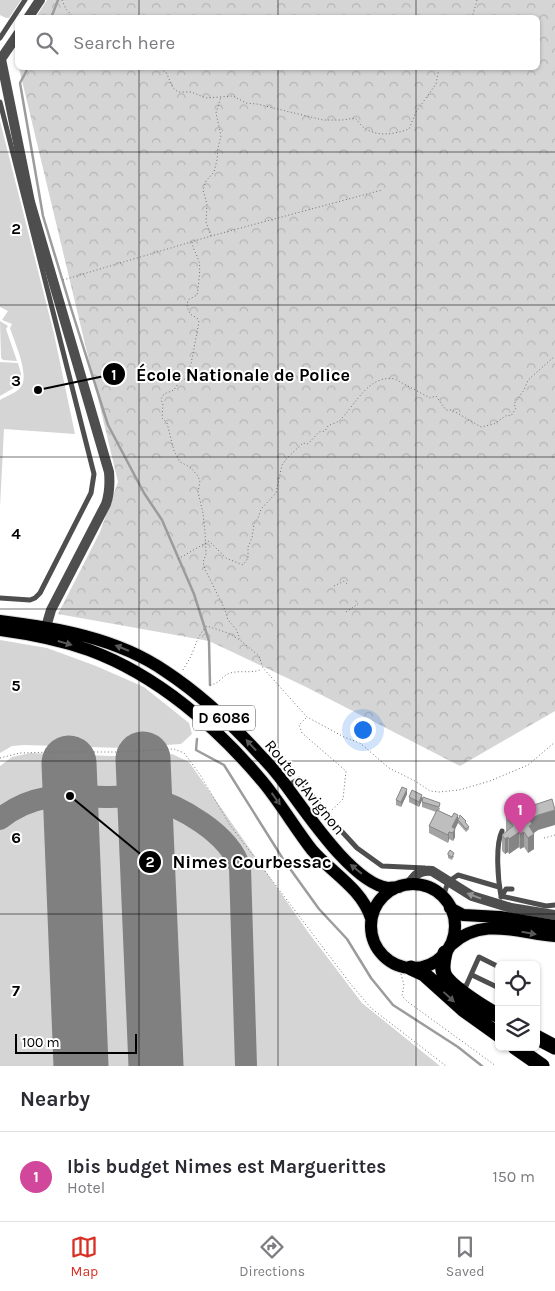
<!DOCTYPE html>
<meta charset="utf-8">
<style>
body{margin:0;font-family:Karla,sans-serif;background:#f2f2f3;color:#2b2b33}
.controls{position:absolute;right:15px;bottom:15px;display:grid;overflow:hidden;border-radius:8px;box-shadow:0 1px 4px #0004}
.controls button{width:45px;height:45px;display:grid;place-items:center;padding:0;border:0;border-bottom:1px solid #e1e1e2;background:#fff;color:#2b2b33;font:25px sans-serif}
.scale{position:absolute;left:15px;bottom:12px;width:122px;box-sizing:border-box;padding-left:5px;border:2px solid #000;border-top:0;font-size:14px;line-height:18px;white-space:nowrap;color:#000;-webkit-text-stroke:4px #fff;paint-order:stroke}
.you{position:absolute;left:362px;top:729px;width:18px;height:18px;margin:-12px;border:4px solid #fff;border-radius:50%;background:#1a73e8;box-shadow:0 0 0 8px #1a73e833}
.badge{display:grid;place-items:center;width:32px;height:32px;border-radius:50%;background:#d93025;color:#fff;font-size:16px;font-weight:700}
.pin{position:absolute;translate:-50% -41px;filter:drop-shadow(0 1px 2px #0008)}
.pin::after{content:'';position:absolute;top:26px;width:18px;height:15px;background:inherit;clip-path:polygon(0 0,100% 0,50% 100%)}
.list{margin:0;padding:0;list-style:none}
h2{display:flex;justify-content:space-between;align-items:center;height:65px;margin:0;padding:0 20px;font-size:21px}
h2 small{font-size:16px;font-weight:400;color:#7c7c81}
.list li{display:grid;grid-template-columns:32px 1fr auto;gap:15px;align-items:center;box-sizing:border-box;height:90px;padding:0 20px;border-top:1px solid #e1e1e2}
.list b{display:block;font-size:19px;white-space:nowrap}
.list p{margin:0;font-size:16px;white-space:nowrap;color:#7c7c81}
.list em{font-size:16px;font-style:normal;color:#7c7c81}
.icon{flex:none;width:28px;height:28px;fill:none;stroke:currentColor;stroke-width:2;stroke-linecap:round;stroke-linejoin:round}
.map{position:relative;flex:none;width:555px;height:1066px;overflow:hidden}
.search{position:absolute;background:#fff;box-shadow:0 1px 4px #0004;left:15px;right:15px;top:15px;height:55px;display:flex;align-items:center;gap:12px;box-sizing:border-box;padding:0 18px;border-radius:8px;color:#7c7c81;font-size:19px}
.sheet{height:155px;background:#fff}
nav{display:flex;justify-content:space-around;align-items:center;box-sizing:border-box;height:70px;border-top:1px solid #e1e1e2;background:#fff;font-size:14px;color:#7c7c81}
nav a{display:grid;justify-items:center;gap:2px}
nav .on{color:#d93025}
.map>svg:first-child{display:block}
.green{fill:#d5d5d5}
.forest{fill:url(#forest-crowns)}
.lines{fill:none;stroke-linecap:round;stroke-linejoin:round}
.stream{stroke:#9c9c9c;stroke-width:2.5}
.taxiway{stroke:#808080;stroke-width:22}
.runway{stroke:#808080;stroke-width:55}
.primary-casing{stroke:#dbdbdb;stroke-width:14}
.motorway-casing{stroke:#dbdbdb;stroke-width:16}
.path{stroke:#707070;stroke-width:1;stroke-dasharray:1 2.5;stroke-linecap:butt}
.service{stroke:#4e4e4e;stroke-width:5}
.minor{stroke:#4e4e4e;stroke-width:10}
.primary{stroke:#000;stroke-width:12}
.motorway{stroke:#000;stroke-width:15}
.wall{fill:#a3a3a3}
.shaded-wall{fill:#858585}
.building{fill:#bebebe;stroke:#858585}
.oneway{fill:#595959}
.oneway2{fill:#959595}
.grid{fill:none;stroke:#000;stroke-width:1;stroke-opacity:0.55}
.labels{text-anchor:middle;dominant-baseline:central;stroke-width:4;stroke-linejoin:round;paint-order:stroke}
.shield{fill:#fff;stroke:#4c4c4c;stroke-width:1}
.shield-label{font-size:15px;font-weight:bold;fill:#000}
.street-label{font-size:16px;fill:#000;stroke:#fff}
.grid-label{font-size:16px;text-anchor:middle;font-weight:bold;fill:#000;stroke:#fff;stroke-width:4;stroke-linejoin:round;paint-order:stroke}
.leader{fill:none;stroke:#000;stroke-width:2}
.callout-dot{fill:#000;stroke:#fff;stroke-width:2}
.mark-label{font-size:15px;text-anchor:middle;font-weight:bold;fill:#fff}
.callout-label{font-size:18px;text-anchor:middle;font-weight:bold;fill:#000;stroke:#fff;stroke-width:4;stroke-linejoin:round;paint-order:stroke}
</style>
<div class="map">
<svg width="555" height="1066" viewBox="0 0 555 1066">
<defs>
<pattern id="forest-crowns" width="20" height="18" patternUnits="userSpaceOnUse" patternTransform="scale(1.25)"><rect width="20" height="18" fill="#d5d5d5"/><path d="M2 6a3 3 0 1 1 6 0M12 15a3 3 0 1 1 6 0" fill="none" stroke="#b5b5b5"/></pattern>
</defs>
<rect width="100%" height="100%" fill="#fff"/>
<path class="green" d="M0,0h21l-12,18h-3l-6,-3z
M0,121l54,213 21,100 -71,-5 -4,78v-107c6,-4 16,-7 20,-12 11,-11 -6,-47 -10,-60l2,-4 -10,-4 6,-9 -8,-4z
M0,321l8,5 -2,3 11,32 -14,-1 -2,-2z
M0,362l18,1 3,11 -2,11 -19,11z
M0,640l47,8 49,18 48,21 45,36 3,11 -11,10 -59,4 -98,-3 -12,1 -12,7z
M30,753l82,3 60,-2 17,8 119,170 54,71 78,63h-440v-300l12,-9z"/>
<path class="forest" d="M47,0h508v711l-95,55 -154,-79 -97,-46 -151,-27 42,-82 18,-50 -99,-414h519v-50l-502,-1z"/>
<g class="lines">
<path class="stream" d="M51,18l7,-18
M28,68l-8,15 23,133 27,89 38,120 36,68 18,27 32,74 15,47 1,44
M197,739l-1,11 28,15 59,94 36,50 28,30 24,39 22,27 65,42 24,19"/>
<path class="taxiway" d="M0,819c35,-28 66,-23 108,-22 13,0 27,-2 38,0 34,8 84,37 94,71l6,198"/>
<path class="runway" d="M143,759l13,307
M69,763l12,303"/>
<defs>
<path id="primary" d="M0,621c57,7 117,17 165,50 35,23 68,54 96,85 7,7 14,15 20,23 22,28 70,104 107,109 3,0 8,-1 11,-1
M0,630c30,4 60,10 89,20 68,25 128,77 174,132 18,22 32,46 49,68 20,23 49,38 59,68
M371 926a42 42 0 1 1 84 0a42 42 0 1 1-84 0Z
M450,908l13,7 37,2 55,9
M451,945c31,-29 67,-12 104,-9"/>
<path id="motorway" d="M445,953c-2,8 -4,16 0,23 7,12 41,33 54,40
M411,968l13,6 40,36 35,25
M536,1037l19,10
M515,1047l27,19"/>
</defs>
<use href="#primary" class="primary-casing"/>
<use href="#motorway" class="motorway-casing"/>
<path class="path" d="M62,0l4,9 8,9
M472,18l5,-18
M157,68l9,4 7,16 5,4h13l15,6 27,-2 13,7 11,1 66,16h20l12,-2c3,3 7,9 11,11 13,8 29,5 43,0l7,-17 20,-28 3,-16
M211,236l-5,-14 1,-18 -4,-14 3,-9 8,-9 3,-12 1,-12 3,-12 -5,-23 5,-16
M192,242c1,8 5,12 7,20 2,4 -1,28 -2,33l-9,5 -1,6 3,8 7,4 2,4 -8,42 -6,15 -6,3 -5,8 -10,4 -3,5 2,6 -1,13 5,5 7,28 6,11 10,5 8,9 2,6 -2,10 5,21 2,19 1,22 -3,8 2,7 20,41 3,10 8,9 4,10
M63,280l148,-44 171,-46
M178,559l31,-18 17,17 17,7 5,-7v-11l4,-9 2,-14 5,-8 2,-7 15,-16 6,-28 5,-7 16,-15 5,1 11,-12 6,-1 3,-5c3,-2 8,-3 11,-5 16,-15 29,-47 56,-42l35,19 6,-2 10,14h6l29,17 13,-3 13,-9 4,1 5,-8 -2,-4 10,-14 4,-10 27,-24
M334,586l10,-5 4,4
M346,612l12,-8 -3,-4
M183,670c3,-6 8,-12 10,-19 4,-10 6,-17 14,-25l21,7 12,7 19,16 4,12 44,49 37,20 16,6 29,25 26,13 15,10 9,1 20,-2 31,-9 38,-16 27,-23
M210,685c9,-1 12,-9 20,-12 11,-3 23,1 32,-4
M306,718l-7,7 3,8 44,38 -3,28 -11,11
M0,758l20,-5 32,-1h68l54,-3 10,4 15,20 31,52 123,162 18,21 75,58
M544,838l11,-3
M401,974l3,11 -2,11 6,6 88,64"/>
<path class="service" d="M0,38l25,-38
M0,102l94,372 -3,19 -51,100 -5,5 -5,2 -30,-2
M287,786l12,-7 35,44 23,25 25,18 43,2
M502,831c-7,14 -4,49 -1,65l45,10 9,-1
M443,897l5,-15 10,-7 41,12
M501,897l5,-8h6
M472,975l27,13
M460,986h6l13,-29 20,10"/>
<path class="minor" d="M28,18l12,-18
M18,34l-17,25 29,143 79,270c1,11 1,20 -3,32l-55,106 -5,17
M408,885c7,-10 12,-16 24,-14l40,25 39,12 44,7"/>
<use href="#primary" class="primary"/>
<use href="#motorway" class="motorway"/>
</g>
<path class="wall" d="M407,794l-6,13 -5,-2v-5z
M409,797l13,3 -3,7 -10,-5z
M423,797l17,11 -1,3 27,12 3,6 -3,3 -8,-9 -3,6v8l-2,4 -4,-2 -1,4 -19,-10v-7l7,-14 -14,-5v-5z
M519,811l19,19 -4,3v16l-6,4 -4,-6 -4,2 -1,-2 -10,7 -1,-2 -3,2 -3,-3v-16l4,-3v-16l9,1 4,-3z
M448,853l6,3 -2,4 -4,-2z"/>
<path class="shaded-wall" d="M407,789v5l-6,13v-5z
M422,795v5l-3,7v-5z
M555,810v15l-17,5 -6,4h2v15l-6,4v-15l2,-18 8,-5z
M458,815v8l-5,10 -1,-6z
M455,829v8l-2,4v-8z
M449,832v7l-1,4v-8z
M519,832v15l-10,7v-15z
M524,832v15l-4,2v-15z
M508,837v15l-3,2v-15z"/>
<path class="building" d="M402,787l5,2 -6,13 -5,-2z
M412,790l10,5 -3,7 -10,-5z
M423,797l17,6 -1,4 -17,-5z
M552,799l3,11 -17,5 -8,5 2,4 -3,2 5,8 -6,4 -4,-6 -4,2 -1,-2 -10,7 -1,-2 -3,2 -3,-4 11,-9 -7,-10 6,-3 3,4 5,-3 -1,-3 4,-2 2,2 9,-6z
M437,810l15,7 2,-4 4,2 -6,12 3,2 -2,4 -4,-1 -1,3 -19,-9z
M460,815l6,6 -1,1 4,5 -3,2 -8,-9z
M450,850l4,3 -2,4 -4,-2v-2z"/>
<defs><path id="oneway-solid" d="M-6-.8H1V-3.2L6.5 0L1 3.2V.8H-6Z" transform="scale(1.25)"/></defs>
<g class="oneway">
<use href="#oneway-solid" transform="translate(65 643) rotate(16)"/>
<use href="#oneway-solid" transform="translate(122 648) rotate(-158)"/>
<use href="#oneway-solid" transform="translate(251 745) rotate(-133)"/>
<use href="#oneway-solid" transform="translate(276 799) rotate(54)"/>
<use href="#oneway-solid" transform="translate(356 869) rotate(-141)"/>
<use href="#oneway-solid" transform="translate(529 933) rotate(10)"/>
<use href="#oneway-solid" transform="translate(449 997) rotate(43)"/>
</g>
<use class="oneway2" href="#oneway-solid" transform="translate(474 896) rotate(-159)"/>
<path class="grid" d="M139,0v18M278,0v18M416,0v18M139,68v998M278,68v998M416,68v998M0,152h555M0,305h555M0,457h555M0,609h555M0,761h555M0,914h555"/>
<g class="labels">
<rect class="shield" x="193" y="705.5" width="62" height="25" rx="4"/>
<g class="shield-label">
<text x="224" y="718">D 6086</text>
</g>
<g class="street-label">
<text transform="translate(305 787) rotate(51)">Route d'Avignon</text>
</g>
</g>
<g class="grid-label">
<text x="16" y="234">2</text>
<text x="16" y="386">3</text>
<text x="16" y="539">4</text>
<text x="16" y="691">5</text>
<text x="16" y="843">6</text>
<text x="16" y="996">7</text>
</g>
<path class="leader" d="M38 390L114 374M70 796L150 862"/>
<g class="callout-dot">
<circle cx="38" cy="390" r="5"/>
<circle cx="70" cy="796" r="5"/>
<circle cx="114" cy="374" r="12"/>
<circle cx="150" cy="862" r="12"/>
</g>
<g class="mark-label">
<text x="114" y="380">1</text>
<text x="150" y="867">2</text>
</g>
<g class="callout-label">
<text x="243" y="381">École Nationale de Police</text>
<text x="252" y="868">Nimes Courbessac</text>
</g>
</svg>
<div class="controls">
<button><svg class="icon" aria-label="locate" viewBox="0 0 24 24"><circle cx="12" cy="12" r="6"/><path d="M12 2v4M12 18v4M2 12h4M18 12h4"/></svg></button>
<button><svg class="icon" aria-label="layers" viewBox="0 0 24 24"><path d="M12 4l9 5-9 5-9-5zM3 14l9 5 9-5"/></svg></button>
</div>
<div class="scale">100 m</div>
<div class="you"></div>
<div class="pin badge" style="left:520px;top:834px;background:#d1479c">1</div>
<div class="search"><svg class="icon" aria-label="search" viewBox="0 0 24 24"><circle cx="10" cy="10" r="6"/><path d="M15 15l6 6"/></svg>Search here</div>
</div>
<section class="sheet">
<h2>Nearby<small></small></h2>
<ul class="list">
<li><span class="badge" style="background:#d1479c">1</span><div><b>Ibis budget Nimes est Marguerittes</b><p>Hotel</p></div><em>150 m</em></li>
</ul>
</section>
<nav>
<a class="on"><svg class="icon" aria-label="map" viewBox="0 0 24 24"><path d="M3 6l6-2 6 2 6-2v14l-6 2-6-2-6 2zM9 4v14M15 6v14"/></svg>Map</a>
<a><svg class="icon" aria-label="directions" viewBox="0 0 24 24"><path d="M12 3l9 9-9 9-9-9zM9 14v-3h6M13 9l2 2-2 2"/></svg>Directions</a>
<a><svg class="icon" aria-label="saved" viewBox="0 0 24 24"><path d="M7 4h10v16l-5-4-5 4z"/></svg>Saved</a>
</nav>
